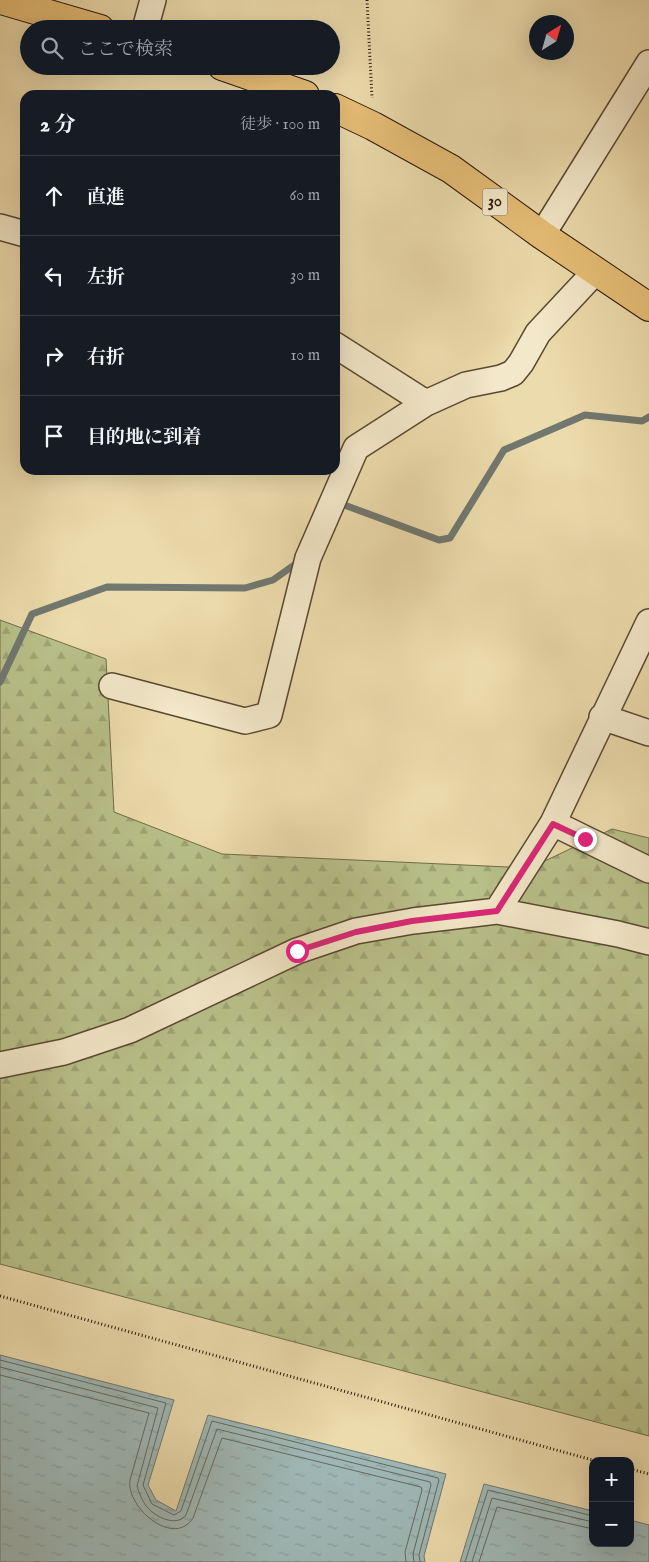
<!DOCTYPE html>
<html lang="ja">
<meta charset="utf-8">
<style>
body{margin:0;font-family:"IM FELL English","Noto Serif JP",serif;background:#20242c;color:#f1f3f6}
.controls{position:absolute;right:15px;bottom:15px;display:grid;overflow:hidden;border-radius:10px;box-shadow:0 5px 20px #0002}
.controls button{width:45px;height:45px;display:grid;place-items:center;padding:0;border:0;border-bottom:1px solid #363941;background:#171b24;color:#f1f3f6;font:25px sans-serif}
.compass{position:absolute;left:529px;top:15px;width:45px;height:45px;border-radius:50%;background:#171b24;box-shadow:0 5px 20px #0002;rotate:37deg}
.stop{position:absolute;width:15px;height:15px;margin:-11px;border:4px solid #db2777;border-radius:50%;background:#fff}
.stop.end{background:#db2777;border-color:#fff;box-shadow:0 1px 5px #0008}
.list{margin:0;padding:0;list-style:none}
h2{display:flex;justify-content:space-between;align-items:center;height:65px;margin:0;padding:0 20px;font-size:21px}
h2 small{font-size:16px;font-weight:400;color:#9ea1a6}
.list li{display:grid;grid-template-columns:32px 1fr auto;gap:15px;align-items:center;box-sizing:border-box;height:80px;padding:0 20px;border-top:1px solid #363941}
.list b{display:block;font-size:19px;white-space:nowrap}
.list em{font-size:16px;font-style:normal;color:#9ea1a6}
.icon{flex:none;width:28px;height:28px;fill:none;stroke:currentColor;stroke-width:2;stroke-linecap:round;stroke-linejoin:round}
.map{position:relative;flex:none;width:649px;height:1562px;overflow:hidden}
.search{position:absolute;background:#171b24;box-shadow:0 5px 20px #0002;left:20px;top:20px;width:320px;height:55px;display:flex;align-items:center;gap:12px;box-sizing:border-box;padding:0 18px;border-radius:28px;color:#9ea1a6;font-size:19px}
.panel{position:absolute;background:#171b24;box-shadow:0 5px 20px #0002;left:20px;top:90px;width:320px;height:385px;border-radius:15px}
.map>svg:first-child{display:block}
.forest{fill:url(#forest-firs);stroke:#726c48}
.water{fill:url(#water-ripples);stroke:#717870}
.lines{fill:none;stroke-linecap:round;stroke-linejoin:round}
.shore{stroke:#65685f;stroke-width:1}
.stream{stroke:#717870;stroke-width:7}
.street-casing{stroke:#5b4831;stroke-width:28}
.primary-casing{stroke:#2b1708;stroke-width:30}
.path{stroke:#2b1708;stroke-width:3;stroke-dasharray:1 2.5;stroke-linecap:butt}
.street{stroke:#f3e8c9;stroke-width:25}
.primary{stroke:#e6be76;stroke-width:28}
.route{stroke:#db2777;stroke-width:6}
.labels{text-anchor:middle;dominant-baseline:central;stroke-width:4;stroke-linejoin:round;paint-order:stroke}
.shield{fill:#f3e8c9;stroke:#675642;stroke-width:1}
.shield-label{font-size:16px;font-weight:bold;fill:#2b1708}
</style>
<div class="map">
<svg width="649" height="1562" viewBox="0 0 649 1562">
<defs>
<pattern id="forest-firs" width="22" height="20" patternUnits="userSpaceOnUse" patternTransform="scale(1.25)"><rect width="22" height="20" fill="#b8c089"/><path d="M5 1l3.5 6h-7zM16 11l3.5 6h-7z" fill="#9ea475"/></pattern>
<pattern id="water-ripples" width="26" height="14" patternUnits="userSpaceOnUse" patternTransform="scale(1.25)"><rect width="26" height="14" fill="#9fb8b6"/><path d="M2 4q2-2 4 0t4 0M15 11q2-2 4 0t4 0" fill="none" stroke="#899d9b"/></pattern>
</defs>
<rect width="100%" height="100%" fill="#ecdbac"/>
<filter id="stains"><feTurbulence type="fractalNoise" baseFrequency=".004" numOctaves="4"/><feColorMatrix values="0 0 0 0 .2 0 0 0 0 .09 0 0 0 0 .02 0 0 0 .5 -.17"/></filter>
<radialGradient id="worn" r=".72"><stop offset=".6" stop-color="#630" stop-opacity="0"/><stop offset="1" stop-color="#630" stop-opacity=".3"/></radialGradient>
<path class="forest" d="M0,620l106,39 8,153 108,42 308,14 82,-39 37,9v598l-649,-172z"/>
<path class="water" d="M0,1355l174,45 -26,85 8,15 20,11 32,-96 238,59 -22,82 1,6h-425z
M484,1484l109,27v32h37v-23l19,5v37h-189z"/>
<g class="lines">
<path class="shore" d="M0,1360l166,43 -23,82 9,19 22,11 7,-4 31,-90 226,57 1,2 -20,75 1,7
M0,1367l158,41 -21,78c2,7 6,17 11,22 9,10 29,19 38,7l31,-86 213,53 1,3 -18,69 1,8
M0,1375l149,38 -19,67c-4,28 44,68 63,38l29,-80 199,49 1,3 -17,62 1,10
M465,1562l23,-72 105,26
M472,1562l20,-64 101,24
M479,1562l18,-55 96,22"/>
<path class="stream" d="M347,506l92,34 11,-2 54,-88 81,-35 57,6 7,-4
M0,682l32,-68 75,-27 138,1 28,-8 24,-17 2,-4"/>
<defs>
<path id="street" d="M145,29l8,-29
M0,227l25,7
M542,235l107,-172
M335,345l91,58
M112,686l133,35 24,-6 39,-157 48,-110 70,-45 40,-18 35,-7 12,-5 8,-10 17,-30 57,-61
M602,717l47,16
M553,823l96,47
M497,911l56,-88 96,-201
M0,1065l64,-13 66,-22 167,-79 59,-20 57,-10 84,-10 121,23 31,8"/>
<path id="primary" d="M1,0l99,29
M222,66l83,29
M335,108l38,18 78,43 91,66 107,72"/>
</defs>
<use href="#street" class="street-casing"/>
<use href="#primary" class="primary-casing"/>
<path class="path" d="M367,0l5,98
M0,1296l596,165
M630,1469l19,5"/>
<use href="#street" class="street"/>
<use href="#primary" class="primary"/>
</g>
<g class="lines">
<path class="route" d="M297,951l59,-19 56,-11 85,-10 56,-87 32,15"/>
</g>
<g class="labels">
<rect class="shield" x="482.5" y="188.5" width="25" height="27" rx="4"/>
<g class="shield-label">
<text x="495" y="202">30</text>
</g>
</g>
<rect width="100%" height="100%" filter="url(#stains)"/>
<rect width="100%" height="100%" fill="url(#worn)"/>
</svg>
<div class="controls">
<button>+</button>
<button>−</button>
</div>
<svg class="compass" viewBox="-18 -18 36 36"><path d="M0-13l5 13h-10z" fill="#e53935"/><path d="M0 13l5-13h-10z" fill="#9ea1a6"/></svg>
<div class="stop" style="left:297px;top:951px"></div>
<div class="stop end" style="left:585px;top:839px"></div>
<div class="search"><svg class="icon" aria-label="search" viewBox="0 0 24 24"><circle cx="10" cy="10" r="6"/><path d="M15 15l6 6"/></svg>ここで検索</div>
<section class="panel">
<h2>2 分<small>徒歩 · 100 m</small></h2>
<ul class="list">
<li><svg class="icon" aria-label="ahead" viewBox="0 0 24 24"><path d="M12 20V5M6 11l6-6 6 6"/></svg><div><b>直進</b></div><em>60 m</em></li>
<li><svg class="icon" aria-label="left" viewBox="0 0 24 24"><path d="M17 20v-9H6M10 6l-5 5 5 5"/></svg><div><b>左折</b></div><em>30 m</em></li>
<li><svg class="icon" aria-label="right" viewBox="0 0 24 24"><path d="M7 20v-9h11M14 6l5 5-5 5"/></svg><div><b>右折</b></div><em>10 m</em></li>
<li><svg class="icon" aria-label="arrive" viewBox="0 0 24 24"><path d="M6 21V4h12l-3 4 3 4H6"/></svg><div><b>目的地に到着</b></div></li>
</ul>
</section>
</div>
